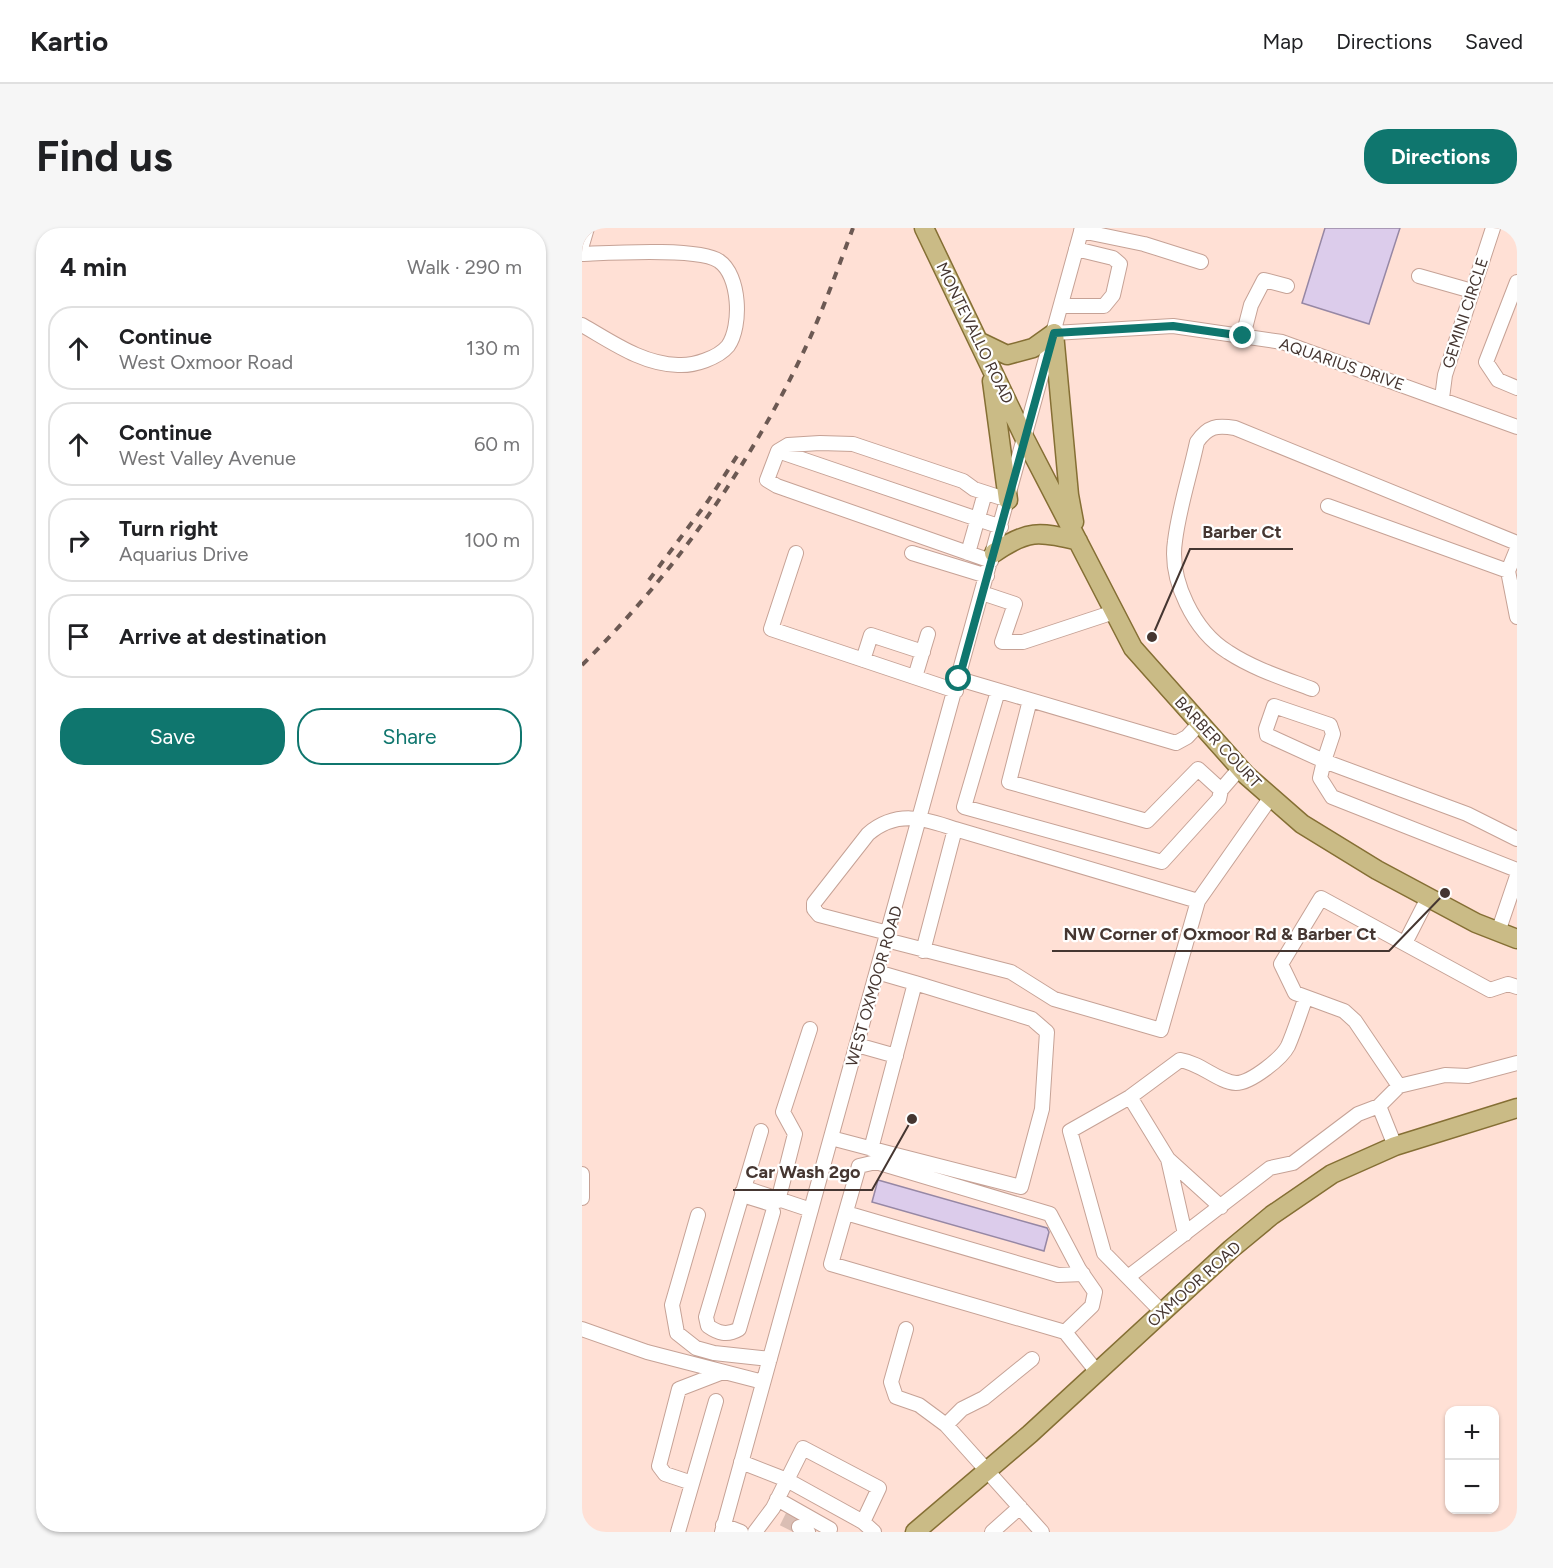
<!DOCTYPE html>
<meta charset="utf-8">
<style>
body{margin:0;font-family:Figtree,sans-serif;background:#f6f6f6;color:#202124}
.controls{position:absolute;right:18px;bottom:18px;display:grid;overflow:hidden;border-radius:12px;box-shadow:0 2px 4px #0004}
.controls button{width:54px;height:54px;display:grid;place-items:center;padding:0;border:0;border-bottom:2px solid #e0e0e0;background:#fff;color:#202124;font:30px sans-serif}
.stop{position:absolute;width:18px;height:18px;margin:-14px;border:4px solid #0f766e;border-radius:50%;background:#fff}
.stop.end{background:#0f766e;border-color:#fff;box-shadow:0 2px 6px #0008}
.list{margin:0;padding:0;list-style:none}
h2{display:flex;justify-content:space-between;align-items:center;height:78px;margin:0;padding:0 24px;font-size:26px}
h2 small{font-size:20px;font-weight:400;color:#757577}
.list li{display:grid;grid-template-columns:39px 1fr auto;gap:18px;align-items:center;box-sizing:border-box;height:84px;margin:0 12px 12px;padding:0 12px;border:2px solid #e0e0e0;border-radius:24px}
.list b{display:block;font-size:22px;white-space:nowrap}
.list p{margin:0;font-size:20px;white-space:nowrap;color:#757577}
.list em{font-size:20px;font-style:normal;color:#757577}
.actions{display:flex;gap:12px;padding:18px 24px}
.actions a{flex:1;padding:14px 0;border:2px solid #0f766e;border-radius:24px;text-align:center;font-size:21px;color:#0f766e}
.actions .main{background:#0f766e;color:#fff}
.icon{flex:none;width:33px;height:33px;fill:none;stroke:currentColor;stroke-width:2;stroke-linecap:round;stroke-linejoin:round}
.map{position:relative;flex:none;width:935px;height:1304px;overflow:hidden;border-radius:24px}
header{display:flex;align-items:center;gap:36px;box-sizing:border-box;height:84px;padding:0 30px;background:#fff;border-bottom:2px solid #e0e0e0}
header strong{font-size:28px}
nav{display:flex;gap:33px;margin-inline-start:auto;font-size:21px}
.intro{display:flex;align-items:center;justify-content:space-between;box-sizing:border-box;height:144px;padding:0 36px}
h1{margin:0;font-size:42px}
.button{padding:15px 27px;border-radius:24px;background:#0f766e;color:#fff;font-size:21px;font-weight:700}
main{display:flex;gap:36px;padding:0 36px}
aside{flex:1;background:#fff;border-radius:24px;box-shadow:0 2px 4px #0004}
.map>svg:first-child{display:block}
.building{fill:#dccceb;stroke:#9687a4;stroke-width:1.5}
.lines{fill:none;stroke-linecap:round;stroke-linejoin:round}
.minor-tunnel{stroke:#dabeb4;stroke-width:14;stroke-dasharray:14 7;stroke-linecap:butt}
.minor-casing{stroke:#c6a296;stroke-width:16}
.major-casing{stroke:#856f34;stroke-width:21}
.minor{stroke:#fff;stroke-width:14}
.major{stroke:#cabb86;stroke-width:18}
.rail{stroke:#6c5953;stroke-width:4;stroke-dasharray:8 8;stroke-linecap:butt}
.route{stroke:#0f766e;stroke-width:8}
.labels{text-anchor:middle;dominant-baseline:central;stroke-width:4.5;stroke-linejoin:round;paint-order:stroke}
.street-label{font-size:16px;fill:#453631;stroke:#fff}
.leader{fill:none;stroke:#453631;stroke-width:2}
.callout-dot{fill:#453631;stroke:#fff;stroke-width:2}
.callout-label{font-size:18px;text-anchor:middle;font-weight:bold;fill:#453631;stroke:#fff;stroke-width:4.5;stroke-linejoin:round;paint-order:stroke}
</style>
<header>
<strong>Kartio</strong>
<nav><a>Map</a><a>Directions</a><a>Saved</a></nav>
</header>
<div class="intro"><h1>Find us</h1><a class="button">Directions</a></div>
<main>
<aside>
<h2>4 min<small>Walk · 290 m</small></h2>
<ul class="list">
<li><svg class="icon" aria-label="ahead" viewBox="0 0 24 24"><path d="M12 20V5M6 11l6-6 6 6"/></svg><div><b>Continue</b><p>West Oxmoor Road</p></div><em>130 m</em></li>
<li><svg class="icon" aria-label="ahead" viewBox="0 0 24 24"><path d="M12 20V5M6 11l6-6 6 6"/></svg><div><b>Continue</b><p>West Valley Avenue</p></div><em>60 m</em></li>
<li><svg class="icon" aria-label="right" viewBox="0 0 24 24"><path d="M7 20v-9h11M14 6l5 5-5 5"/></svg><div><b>Turn right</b><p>Aquarius Drive</p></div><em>100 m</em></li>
<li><svg class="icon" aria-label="arrive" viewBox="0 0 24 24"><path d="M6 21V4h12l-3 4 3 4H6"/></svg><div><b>Arrive at destination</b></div></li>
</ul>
<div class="actions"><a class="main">Save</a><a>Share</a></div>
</aside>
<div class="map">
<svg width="935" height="1304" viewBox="0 0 935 1304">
<rect width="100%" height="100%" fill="#ffe0d5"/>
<path class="building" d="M743,0h75l-31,96 -67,-21z
M296,952l169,48 2,4 -5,19 -172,-49z"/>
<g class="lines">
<path class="minor-tunnel" d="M201,1291l16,8"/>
<defs>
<path id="minor" d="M499,3l63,13 57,18
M0,17l5,-17
M0,26c26,-1 117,-7 137,7 21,14 23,65 9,85 -10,12 -34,20 -50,19 -36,-1 -66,-23 -96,-40
M837,48l53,15
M935,54l-31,80 12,18 19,8
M479,78h43l9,-11 7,-31 -7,-6 -37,-9
M472,105l119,-7 109,16 235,85
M661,108l8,-31 13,-25 23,6
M860,170l3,-23 48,-147
M196,223l223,76
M746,278l180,65
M935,321l-9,22 9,46
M214,325l-25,76 185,62
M330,325l75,23
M386,325l17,-60
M409,333l-214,-75 -10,-6 11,-29 10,-6 32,-2 33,1 110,37 11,8 34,11
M400,365l33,11 -13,38h21l91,-30
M281,432l8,-25 52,17
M333,449l13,-43
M377,451l217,64 11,-6 13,-14
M730,461c-29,-11 -58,-20 -84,-37 -34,-21 -59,-72 -53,-111 4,-33 15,-66 22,-99 11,-16 20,-17 38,-14l282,115
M416,463l-34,116 198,55 57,-63 2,-9 19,-22
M448,472l-21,82 138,39 51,-52 23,21
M692,478l56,19 3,9 -9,27 -57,-26 -1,-6z
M373,601l243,72
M935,611l-50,-25 -143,-53 -4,17 12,19 185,73
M916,704l19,-56
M306,705l-69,-18 -5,-6v-6l54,-69c28,-24 56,-16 87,-5l-32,122
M304,712l125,32 43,27 107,31 37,-129 73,-104
M823,715l23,-45
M295,744l38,11
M935,759l-9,-3 -18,6 -169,-92 -40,66 14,29 49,18 11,10 44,65 46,-11 23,1 49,-13
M275,817l39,11
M548,869l38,62 17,75
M179,903l-55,186 2,9c10,7 19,10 31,3l34,-117
M249,910l57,15 133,34 21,-78 5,-77 -15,-13 -117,-36 -44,166
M813,918l-16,-40 20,-20
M586,931l53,48
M0,946v24
M192,972l-6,3 -19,-6 -7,-5 9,-2 60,20
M196,973l17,-67 -12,-22 27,-83
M264,985l212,62 25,-1
M116,987l-26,90 5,28 19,15 18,5 56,6
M546,1049l142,-109 23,-5 65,-49 21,-8
M580,1084l-58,-59 -34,-122 60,-34 50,-37c21,3 38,22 56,23 15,0 46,-25 52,-37 7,-16 12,-33 18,-49
M0,1101l65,23 116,30
M324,1101l-15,53 5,15 23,8 27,20
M483,1104l27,-26 3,-14 -16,-23 -29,-55 -174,-52 -17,4 -28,98 234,68 32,40
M450,1131l-48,39 -22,11 -16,16 96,107
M159,1234l46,18 76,42
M110,1255l-27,-9 -6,-8 20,-77 44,-17
M195,1271l53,30 -2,3
M141,1297l18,7
M217,1299l9,5
M96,1304l38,-131
M140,1304l360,-1304
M173,1304l18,-24 30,-60 76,40 -16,34 11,10
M410,1304l28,-25"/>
<path id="major" d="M342,0l101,211 108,209 113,127 56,49 75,46 99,53 41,16
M472,105l15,162 5,27
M396,113l29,14 26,-7 21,-15
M410,153l16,119
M412,325c33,-23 45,-22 84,-12
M333,1304l115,-98 201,-185 41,-34 60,-41 63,-28 122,-38"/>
</defs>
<use href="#minor" class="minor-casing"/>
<use href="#major" class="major-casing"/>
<use href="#minor" class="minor"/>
<use href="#major" class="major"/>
<path class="rail" d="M67,352l59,-79 31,-48
M0,437c95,-94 172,-205 228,-327 16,-36 29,-73 43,-110"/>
</g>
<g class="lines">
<path class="route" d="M377,451l95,-346 119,-7 70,10"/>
</g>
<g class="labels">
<g class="street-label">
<text transform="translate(883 85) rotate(-72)">GEMINI CIRCLE</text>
<text transform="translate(393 105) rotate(64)">MONTEVALLO ROAD</text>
<text transform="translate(760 136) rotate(19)">AQUARIUS DRIVE</text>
<text transform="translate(636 514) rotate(47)">BARBER COURT</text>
<text transform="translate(292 758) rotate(-74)">WEST OXMOOR ROAD</text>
<text transform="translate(612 1056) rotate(-42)">OXMOOR ROAD</text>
</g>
</g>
<path class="leader" d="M570 409L608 321H711M863 665L807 723H470M330 891L290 962H151"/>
<g class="callout-dot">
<circle cx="570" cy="409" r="6"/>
<circle cx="863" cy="665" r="6"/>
<circle cx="330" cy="891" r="6"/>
</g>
<g class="callout-label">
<text x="660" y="310">Barber Ct</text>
<text x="638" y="712">NW Corner of Oxmoor Rd &amp; Barber Ct</text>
<text x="221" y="950">Car Wash 2go</text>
</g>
</svg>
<div class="controls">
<button>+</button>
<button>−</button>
</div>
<div class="stop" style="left:377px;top:451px"></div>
<div class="stop end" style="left:661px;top:108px"></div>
</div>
</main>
